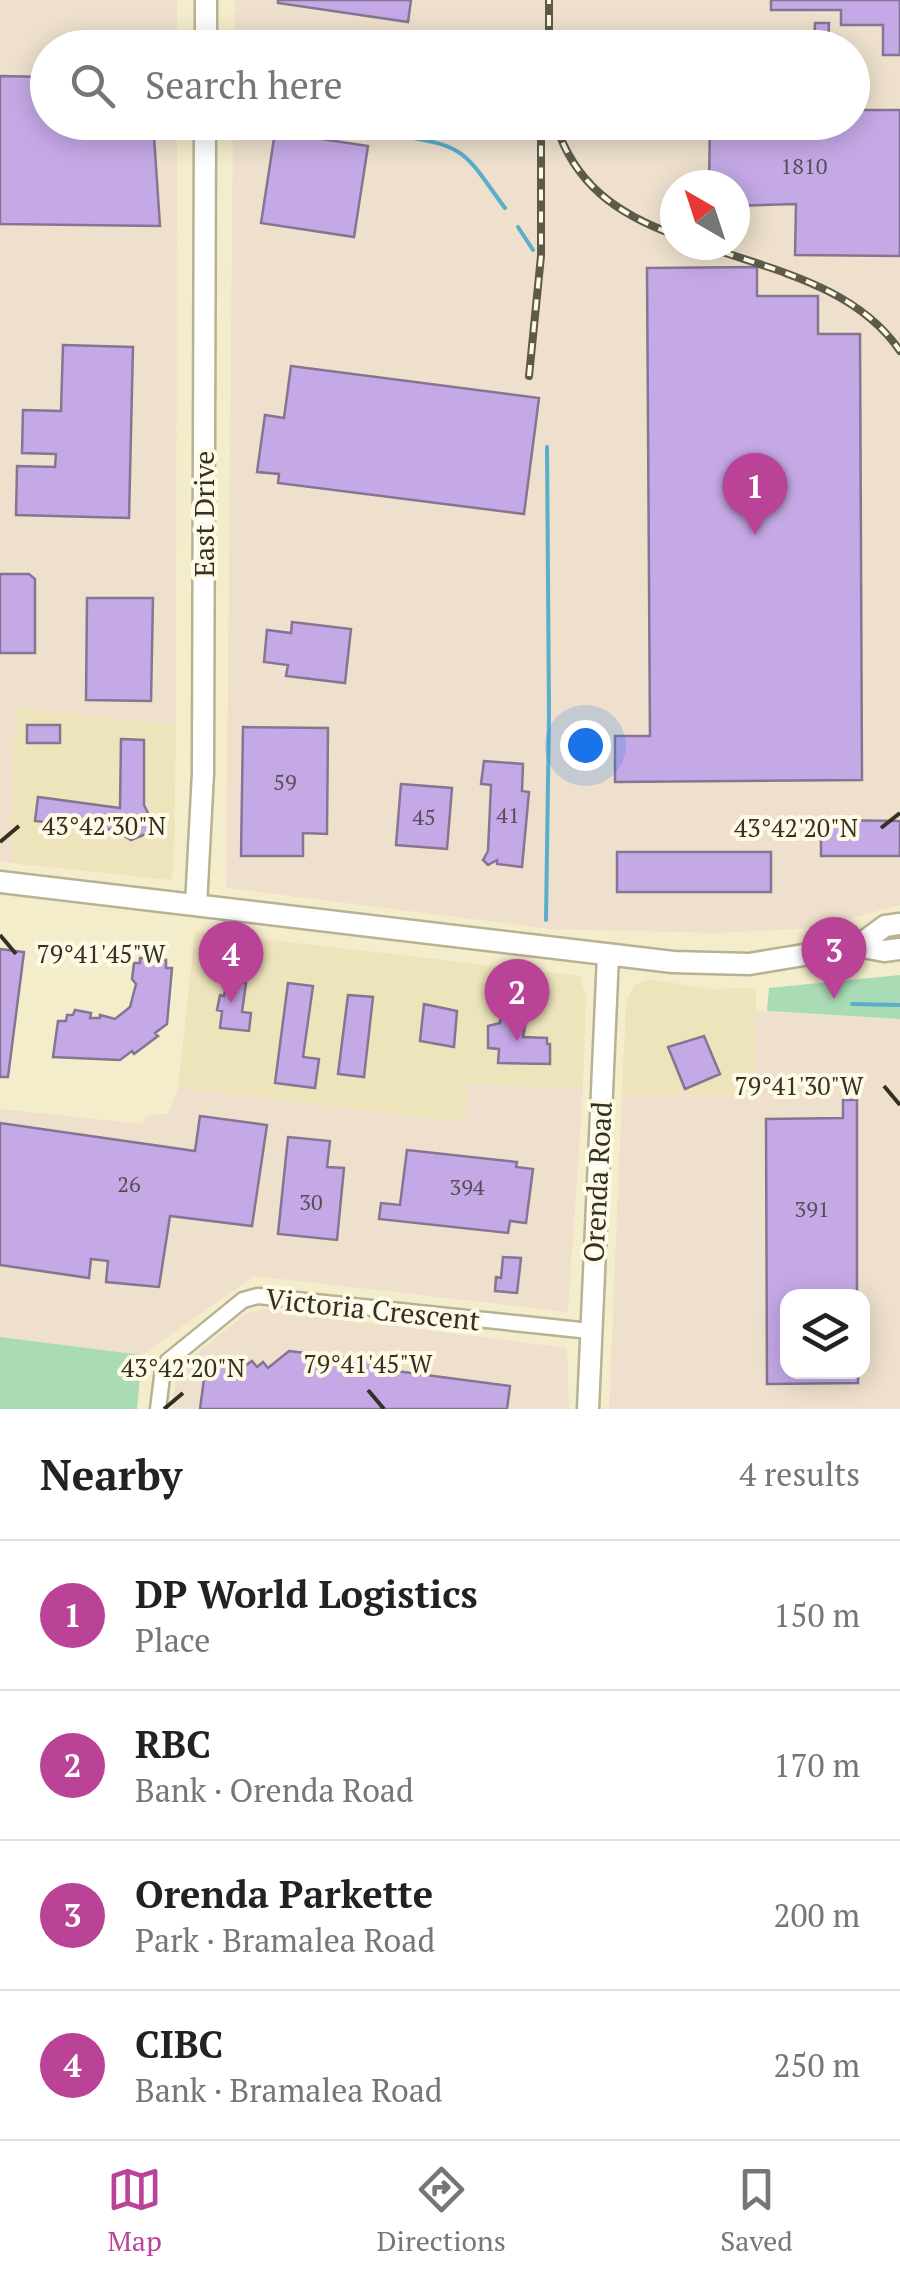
<!DOCTYPE html>
<meta charset="utf-8">
<style>
body{margin:0;font-family:"PT Serif",serif;background:#f2f2f2;color:#222}
.controls{position:absolute;right:30px;bottom:30px;display:grid;overflow:hidden;border-radius:20px;box-shadow:0 5px 25px #0003}
.controls button{width:90px;height:90px;display:grid;place-items:center;padding:0;border:0;border-bottom:2px solid #e0e0e0;background:#fff;color:#222;font:50px sans-serif}
.compass{position:absolute;left:660px;top:170px;width:90px;height:90px;border-radius:50%;background:#fff;box-shadow:0 5px 25px #0003;rotate:321deg}
.you{position:absolute;left:585px;top:745px;width:35px;height:35px;margin:-25px;border:8px solid #fff;border-radius:50%;background:#1a73e8;box-shadow:0 0 0 15px #1a73e833}
.badge{display:grid;place-items:center;width:65px;height:65px;border-radius:50%;background:#bb4397;color:#fff;font-size:32px;font-weight:700}
.pin{position:absolute;translate:-50% -82px;filter:drop-shadow(0 2px 5px #0008)}
.pin::after{content:'';position:absolute;top:52px;width:35px;height:30px;background:inherit;clip-path:polygon(0 0,100% 0,50% 100%)}
.list{margin:0;padding:0;list-style:none}
h2{display:flex;justify-content:space-between;align-items:center;height:130px;margin:0;padding:0 40px;font-size:42px}
h2 small{font-size:32px;font-weight:400;color:#767676}
.list li{display:grid;grid-template-columns:65px 1fr auto;gap:30px;align-items:center;box-sizing:border-box;height:150px;padding:0 40px;border-top:2px solid #e0e0e0}
.list b{display:block;font-size:38px;white-space:nowrap}
.list p{margin:0;font-size:32px;white-space:nowrap;color:#767676}
.list em{font-size:32px;font-style:normal;color:#767676}
.icon{flex:none;width:55px;height:55px;fill:none;stroke:currentColor;stroke-width:2;stroke-linecap:round;stroke-linejoin:round}
.map{position:relative;flex:none;width:900px;height:1409px;overflow:hidden}
.search{position:absolute;background:#fff;box-shadow:0 5px 25px #0003;left:30px;right:30px;top:30px;height:110px;display:flex;align-items:center;gap:25px;box-sizing:border-box;padding:0 35px;border-radius:55px;color:#767676;font-size:38px}
.sheet{height:730px;background:#fff}
nav{display:flex;justify-content:space-around;align-items:center;box-sizing:border-box;height:140px;border-top:2px solid #e0e0e0;background:#fff;font-size:28px;color:#767676}
nav a{display:grid;justify-items:center;gap:5px}
nav .on{color:#bb4397}
.map>svg:first-child{display:block}
.built{fill:#ede4bb}
.industrial{fill:#eee0cd;fill-rule:evenodd}
.green{fill:#a9dcb4}
.lines{fill:none;stroke-linecap:round;stroke-linejoin:round}
.stream{stroke:#5cadcc;stroke-width:4}
.building{fill:#c5a9e7;stroke:#837692;stroke-width:2.5}
.street-casing{stroke:#b8b192;stroke-width:19}
.secondary-casing{stroke:#b8b192;stroke-width:25}
.street{stroke:#fff;stroke-width:14}
.secondary{stroke:#fff;stroke-width:20}
.rail-casing{stroke:#5e5a49;stroke-width:8}
.rail{stroke:#fefae6;stroke-width:4;stroke-dasharray:11;stroke-linecap:butt}
.ticks{fill:none;stroke:#343124;stroke-width:4}
.labels{text-anchor:middle;dominant-baseline:central;stroke-width:8;stroke-linejoin:round;paint-order:stroke}
.number-label{font-size:22px;fill:#584f55}
.street-label{font-size:28px;fill:#343124;stroke:#fefae6}
.ticks-label{font-size:25px;text-anchor:middle;fill:#343124;stroke:#fefae6;stroke-width:8;stroke-linejoin:round;paint-order:stroke}
</style>
<div class="map">
<svg width="900" height="1409" viewBox="0 0 900 1409">
<rect width="100%" height="100%" fill="#f4edcc"/>
<path class="built" d="M15,708l161,17 -2,141 -3,14 -160,-17z
M195,931l385,45 6,21 -3,92 -116,-5 -2,39 -283,-33 -4,-2z
M649,979l61,10 42,-1 4,4 -2,105 -132,-3 4,-92 8,-17z"/>
<path class="industrial" d="M0,0h177v47l-129,1v74l129,1 -1,602 -161,-17 -4,155 -11,-2z
M235,0h665v905l-86,23 -98,5 -165,-4 -325,-41 7,-765 619,-1v-74l-618,-1zM675,185h60v60h-60z
M755,1011l145,8v390h-291l13,-315 132,3zM788,1296h74v76h-74z
M467,1084l116,5 -15,223 -314,-36 -112,79 -142,-18v-228l143,15 2,-7 23,-4 10,-25 287,34z
M264,1309l303,39 2,61h-397l4,-34 5,-9 64,-52z"/>
<path class="green" d="M900,975v44l-133,-8 2,-23z
M0,1337l142,18 -5,54h-137z"/>
<g class="lines">
<path class="stream" d="M398,136c70,9 67,18 107,72
M518,227l15,23
M546,920l3,-207 -2,-266
M852,1004l47,1"/>
</g>
<path class="building" d="M278,0h133l-3,22 -130,-19z
M771,0h129v55h-17v-30h-42v-15h-70z
M815,23h14l-1,25h-14z
M0,76l48,1v45h105l7,104 -160,-2z
M852,110h48v146l-105,-1 1,-51 -61,2v-21h-26l1,-63h142z
M275,132l93,14 -14,91 -93,-14z
M757,267v29h61v38h42l2,446 -247,2v-46h35l-3,-468z
M63,345l70,2 -4,171 -113,-3 1,-49 38,1 1,-13 -34,-1 1,-43 38,1z
M291,366l248,32 -15,116 -246,-31 1,-9 -22,-2 8,-57 19,3z
M0,574h29l6,5v74h-35z
M87,598h66l-2,103 -65,-1z
M292,622l59,7 -6,54 -59,-7 2,-11 -24,-3 3,-32 24,3z
M27,725h33v18h-33z
M243,727l85,1 -1,106 -24,-1v23h-62z
M121,739l23,1v65l8,16 -4,12 -17,7 -17,-10 -79,-9 3,-24 82,11z
M484,761l39,3 -1,27 7,1 -7,75 -25,-3v-4l-9,5 -5,-5 5,-9 3,-66 -10,-1z
M401,784l51,4 -5,61 -51,-4z
M821,820l79,1v35h-79z
M617,852h154v40h-154z
M0,949l24,3 -16,125h-8z
M140,958l26,2v8h6l-5,56 -12,9 3,3 -24,18 -2,-3 -12,9 -67,-3 5,-36h8l1,-6h6l2,-5 16,3 -1,5h10v-3l15,4 15,-12 6,-23 -4,-5 2,-16h6z
M227,979l19,4 -4,29 9,1 -2,18 -29,-3 2,-17 -5,-1 3,-15 4,1z
M288,983l25,3 -10,71 16,2 -4,29 -40,-5z
M348,995l25,2 -9,80 -26,-3z
M424,1004l33,7 -3,36 -34,-6z
M512,1013l15,2 -4,22 24,1v6h3v20l-52,-1 1,-14 -11,-1v-22l12,-3 1,-8z
M704,1036l16,38 -35,15 -17,-42z
M843,1100h14v196h-69v76h70v11l-91,1 -1,-265 77,-1z
M200,1116l67,9 -15,101 -82,-10 -11,71 -53,-5 2,-21 -17,-2 -2,19 -89,-13v-142l195,28z
M288,1137l42,4 -3,26 17,1 -7,72 -59,-6z
M407,1150l110,12 -1,5 17,2 -7,54 -16,-2 -2,12 -129,-14 2,-16 19,2z
M503,1257l18,1 -4,35 -22,-2 1,-14 5,1z
M289,1351l84,10 16,4 -1,5 122,16 -3,23h-307l4,-30 26,-21 5,6 6,-5 5,6 6,-4 5,6 6,-5 5,6z"/>
<g class="lines">
<defs>
<path id="street" d="M158,1409l5,-40 5,-8 75,-61 15,-4 332,35"/>
<path id="secondary" d="M206,48v-48
M0,882l673,80 76,2 109,-18 26,5 16,-2
M196,905l7,-132 2,-651
M858,946l27,-20 15,-2
M588,1409l20,-454"/>
</defs>
<use href="#street" class="street-casing"/>
<use href="#secondary" class="secondary-casing"/>
<use href="#street" class="street"/>
<use href="#secondary" class="secondary"/>
<defs>
<path id="rail" d="M549,48v-48
M555,122c19,62 62,92 120,113
M702,245c70,25 154,41 198,106
M529,376l12,-120v-134"/>
</defs>
<use href="#rail" class="rail-casing"/>
<use href="#rail" class="rail"/>
</g>
<path class="ticks" d="M881,828l19,-15M0,842l19,-16M0,935l16,19M884,1086l16,19M368,1390l16,19M164,1409l19,-16"/>
<g class="labels">
<g class="number-label">
<text x="804" y="165">1810</text>
<text x="285" y="781">59</text>
<text x="508" y="814">41</text>
<text x="424" y="816">45</text>
<text x="129" y="1183">26</text>
<text x="467" y="1186">394</text>
<text x="311" y="1201">30</text>
<text x="812" y="1208">391</text>
</g>
<g class="street-label">
<text transform="translate(203 514) rotate(-90)">East Drive</text>
<text transform="translate(597 1182) rotate(-87)">Orenda Road</text>
<text transform="translate(373 1309) rotate(6)">Victoria Crescent</text>
</g>
</g>
<g class="ticks-label">
<text x="104" y="835">43°42'30"N</text>
<text x="796" y="837">43°42'20"N</text>
<text x="101" y="963">79°41'45"W</text>
<text x="799" y="1095">79°41'30"W</text>
<text x="368" y="1373">79°41'45"W</text>
<text x="183" y="1377">43°42'20"N</text>
</g>
</svg>
<div class="controls">
<button><svg class="icon" aria-label="layers" viewBox="0 0 24 24"><path d="M12 4l9 5-9 5-9-5zM3 14l9 5 9-5"/></svg></button>
</div>
<svg class="compass" viewBox="-18 -18 36 36"><path d="M0-13l5 13h-10z" fill="#e53935"/><path d="M0 13l5-13h-10z" fill="#767676"/></svg>
<div class="you"></div>
<div class="pin badge" style="left:755px;top:535px">1</div>
<div class="pin badge" style="left:517px;top:1041px">2</div>
<div class="pin badge" style="left:834px;top:999px">3</div>
<div class="pin badge" style="left:231px;top:1003px">4</div>
<div class="search"><svg class="icon" aria-label="search" viewBox="0 0 24 24"><circle cx="10" cy="10" r="6"/><path d="M15 15l6 6"/></svg>Search here</div>
</div>
<section class="sheet">
<h2>Nearby<small>4 results</small></h2>
<ul class="list">
<li><span class="badge">1</span><div><b>DP World Logistics</b><p>Place</p></div><em>150 m</em></li>
<li><span class="badge">2</span><div><b>RBC</b><p>Bank · Orenda Road</p></div><em>170 m</em></li>
<li><span class="badge">3</span><div><b>Orenda Parkette</b><p>Park · Bramalea Road</p></div><em>200 m</em></li>
<li><span class="badge">4</span><div><b>CIBC</b><p>Bank · Bramalea Road</p></div><em>250 m</em></li>
</ul>
</section>
<nav>
<a class="on"><svg class="icon" aria-label="map" viewBox="0 0 24 24"><path d="M3 6l6-2 6 2 6-2v14l-6 2-6-2-6 2zM9 4v14M15 6v14"/></svg>Map</a>
<a><svg class="icon" aria-label="directions" viewBox="0 0 24 24"><path d="M12 3l9 9-9 9-9-9zM9 14v-3h6M13 9l2 2-2 2"/></svg>Directions</a>
<a><svg class="icon" aria-label="saved" viewBox="0 0 24 24"><path d="M7 4h10v16l-5-4-5 4z"/></svg>Saved</a>
</nav>
